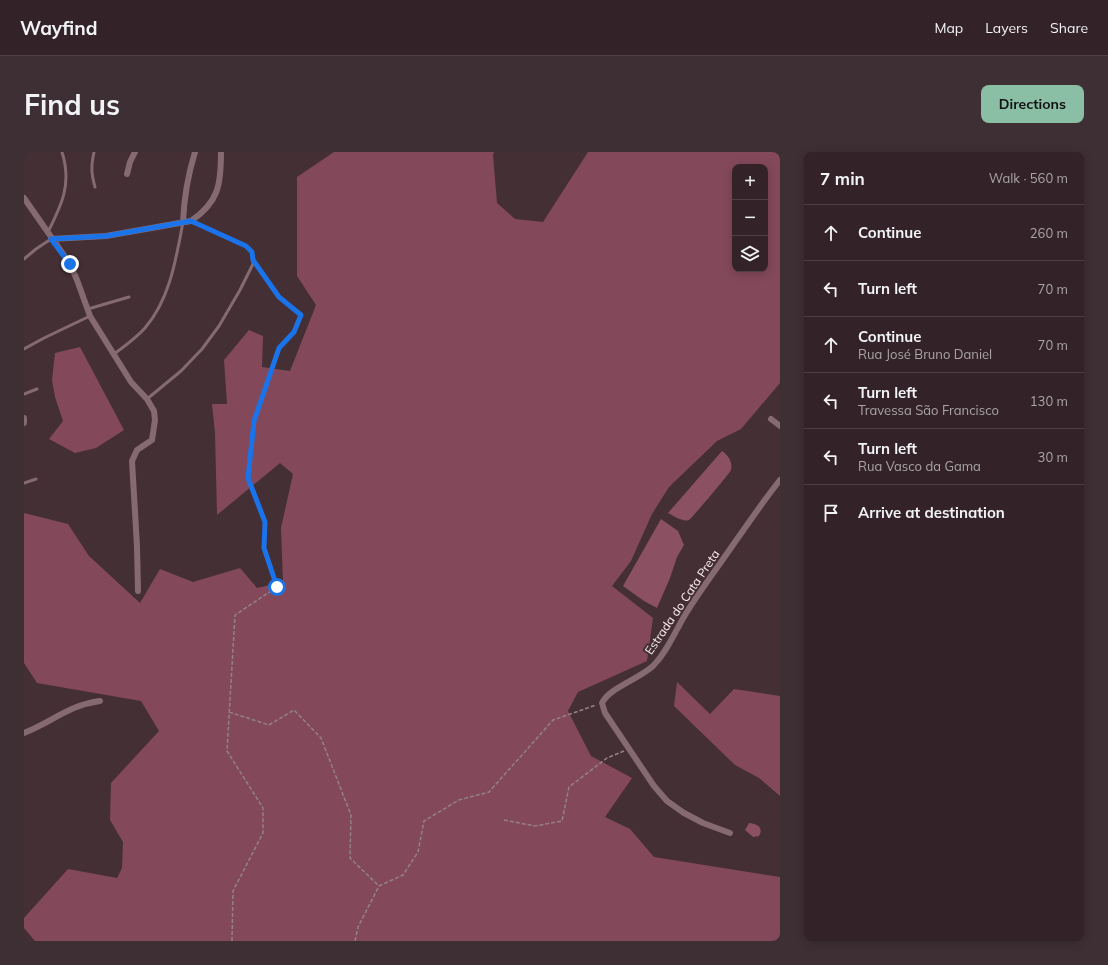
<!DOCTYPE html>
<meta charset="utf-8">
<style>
body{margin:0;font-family:Mulish,sans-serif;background:#3e2f34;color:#f1f3f6}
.controls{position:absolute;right:12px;top:12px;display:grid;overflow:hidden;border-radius:8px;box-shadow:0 2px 10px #0003}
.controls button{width:36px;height:36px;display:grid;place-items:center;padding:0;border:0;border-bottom:1px solid #4e4045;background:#332328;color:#f1f3f6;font:20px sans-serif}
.stop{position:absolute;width:12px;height:12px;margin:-9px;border:3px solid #1a73e8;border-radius:50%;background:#fff}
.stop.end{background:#1a73e8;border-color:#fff;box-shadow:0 1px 4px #0008}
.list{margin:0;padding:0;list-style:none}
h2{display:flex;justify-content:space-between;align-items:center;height:52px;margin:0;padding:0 16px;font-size:17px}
h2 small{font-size:13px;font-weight:400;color:#a9a4a8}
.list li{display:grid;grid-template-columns:26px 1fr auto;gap:12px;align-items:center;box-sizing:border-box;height:56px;padding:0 16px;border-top:1px solid #4e4045}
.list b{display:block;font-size:15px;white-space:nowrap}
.list p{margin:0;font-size:13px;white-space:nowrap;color:#a9a4a8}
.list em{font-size:13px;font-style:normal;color:#a9a4a8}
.icon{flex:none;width:22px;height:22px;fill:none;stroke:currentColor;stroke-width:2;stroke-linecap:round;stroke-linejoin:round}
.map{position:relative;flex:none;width:756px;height:789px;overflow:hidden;border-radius:8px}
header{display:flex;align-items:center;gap:24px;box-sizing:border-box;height:56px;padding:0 20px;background:#332328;border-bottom:1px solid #4e4045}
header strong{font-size:19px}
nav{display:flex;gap:22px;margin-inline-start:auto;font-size:14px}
.intro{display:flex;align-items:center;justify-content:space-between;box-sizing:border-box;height:96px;padding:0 24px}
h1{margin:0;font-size:28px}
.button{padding:10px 18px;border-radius:8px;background:#8abfa5;color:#111;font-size:14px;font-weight:700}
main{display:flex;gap:24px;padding:0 24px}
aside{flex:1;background:#332328;border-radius:8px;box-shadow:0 2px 10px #0003}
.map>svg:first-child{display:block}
.forest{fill:#83495b;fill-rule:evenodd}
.water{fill:#8b5062}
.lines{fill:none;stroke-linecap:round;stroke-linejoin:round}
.path{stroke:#938186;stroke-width:1.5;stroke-dasharray:4 2;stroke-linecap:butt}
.service{stroke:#856a71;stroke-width:3}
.minor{stroke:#856a71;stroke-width:6}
.route{stroke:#1a73e8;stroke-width:5}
.labels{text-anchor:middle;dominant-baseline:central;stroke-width:4;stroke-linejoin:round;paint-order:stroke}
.street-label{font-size:12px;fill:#fdeff2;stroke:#442f35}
</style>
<header>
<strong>Wayfind</strong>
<nav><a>Map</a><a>Layers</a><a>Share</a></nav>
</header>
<div class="intro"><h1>Find us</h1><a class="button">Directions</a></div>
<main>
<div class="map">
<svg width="756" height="789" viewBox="0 0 756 789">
<rect width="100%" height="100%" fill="#442f35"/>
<path class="forest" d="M310,0h160l-1,3 4,48 18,16 28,3 45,-70h192v231l-39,46 -24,12 -48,46 -17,27 -21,47 -19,25 41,32 -6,43 -69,31 -10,19 23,45 41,22 -27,39 25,12 24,28 126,20v64h-745l-11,-13v-10l44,-49 49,9 5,-10 1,-26 -13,-22 1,-37 48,-52 -18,-30 -104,-18 -13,-20v-150l44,11 21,32 51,47 20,-34 33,13 47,-14 17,20 26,-6 -2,-54 12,-54 -13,-11 -63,52 -2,-82 -3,-29h15l-3,-44 25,-30 14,6 -1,31 28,4 26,-66 -19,-29v-99zM711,15h30v102h-30z
M56,195l44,83 -28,18 -21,5 -26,-14 14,-18 -8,-24 -3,-17 3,-27z
M653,530l33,32 24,-25 46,7v100l-21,-18 -24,-13 -61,-59z"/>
<path class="water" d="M698,299c6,4 11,11 9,19 -1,3 -39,48 -42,50 -7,2 -15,-4 -21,-7z
M637,367l17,12 6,14 -7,12 -7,21 -13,30 -13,-7 -21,-15z
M725,671c8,1 15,4 10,13l-6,1 -8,-7z"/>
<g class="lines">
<path class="path" d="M205,560l40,13 25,-15 27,28 30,77 -1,43 29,28
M480,668l31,6 27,-5 7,-34 38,-29 17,-7
M208,789l1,-50 30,-58v-25l-36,-57 8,-136 42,-28 -13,-39 1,-25 -17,-45 6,-57 25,-72 15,-16 7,-18 -22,-18 -21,-30
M331,789l3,-14 21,-41 24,-11 15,-23 6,-31 35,-21 30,-8 64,-72 43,-15"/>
<path class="service" d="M70,0c-3,14 -3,21 1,35
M24,80c14,-28 24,-48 14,-80
M0,107l12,-10 15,-10
M64,157l41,-12
M0,197l20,-11 46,-22
M90,202c11,-8 22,-16 31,-26 25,-29 31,-69 38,-106
M0,242l13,-5
M123,247l34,-28 21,-22 17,-23 21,-36 13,-26 -1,-12 -6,-6 -55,-25
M0,331l12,-4"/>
<path class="minor" d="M103,22l3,-12 5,-10
M0,46l46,66 7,16 13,36 41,66 16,17 7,12 1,9 -3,20 -15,10 -5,11 5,85 1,45
M159,70c1,-24 5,-47 12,-70
M27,87l55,-3 85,-15c28,-19 30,-37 30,-69
M0,266v5
M747,267l9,7
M0,581c28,-11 45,-28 76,-32
M706,681l-27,-10 -19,-10 -17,-12 -13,-15 -49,-73 -3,-10c7,-15 37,-24 51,-37 16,-16 24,-40 37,-59 14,-22 30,-43 45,-65 15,-21 29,-42 45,-62"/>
</g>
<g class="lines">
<path class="route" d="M46,112l-19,-25 55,-3 85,-15 55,25 6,6 1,8 26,37 22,18 -7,17 -15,16 -25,73 -6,57 17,44 -1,26 13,39"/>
</g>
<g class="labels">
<g class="street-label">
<text transform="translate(658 450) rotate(-56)">Estrada do Cata Preta</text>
</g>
</g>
</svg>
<div class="controls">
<button>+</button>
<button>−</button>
<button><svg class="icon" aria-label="layers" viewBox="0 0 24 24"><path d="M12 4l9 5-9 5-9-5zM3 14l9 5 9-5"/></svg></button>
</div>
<div class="stop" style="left:253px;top:435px"></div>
<div class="stop end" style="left:46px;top:112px"></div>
</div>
<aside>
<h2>7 min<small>Walk · 560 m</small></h2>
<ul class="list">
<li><svg class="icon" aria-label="ahead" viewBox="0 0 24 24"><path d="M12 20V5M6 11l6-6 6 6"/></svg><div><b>Continue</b></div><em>260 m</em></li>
<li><svg class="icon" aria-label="left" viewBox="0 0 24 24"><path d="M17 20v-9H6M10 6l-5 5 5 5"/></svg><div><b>Turn left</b></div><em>70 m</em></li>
<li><svg class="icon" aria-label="ahead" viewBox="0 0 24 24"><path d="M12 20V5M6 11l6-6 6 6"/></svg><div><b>Continue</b><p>Rua José Bruno Daniel</p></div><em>70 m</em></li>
<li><svg class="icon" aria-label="left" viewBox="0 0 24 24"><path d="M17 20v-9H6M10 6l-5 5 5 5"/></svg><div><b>Turn left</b><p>Travessa São Francisco</p></div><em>130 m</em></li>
<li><svg class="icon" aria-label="left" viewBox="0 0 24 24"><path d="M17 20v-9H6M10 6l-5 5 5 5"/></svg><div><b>Turn left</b><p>Rua Vasco da Gama</p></div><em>30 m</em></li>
<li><svg class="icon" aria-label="arrive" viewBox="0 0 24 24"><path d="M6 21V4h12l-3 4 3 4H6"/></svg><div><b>Arrive at destination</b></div></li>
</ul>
</aside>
</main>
